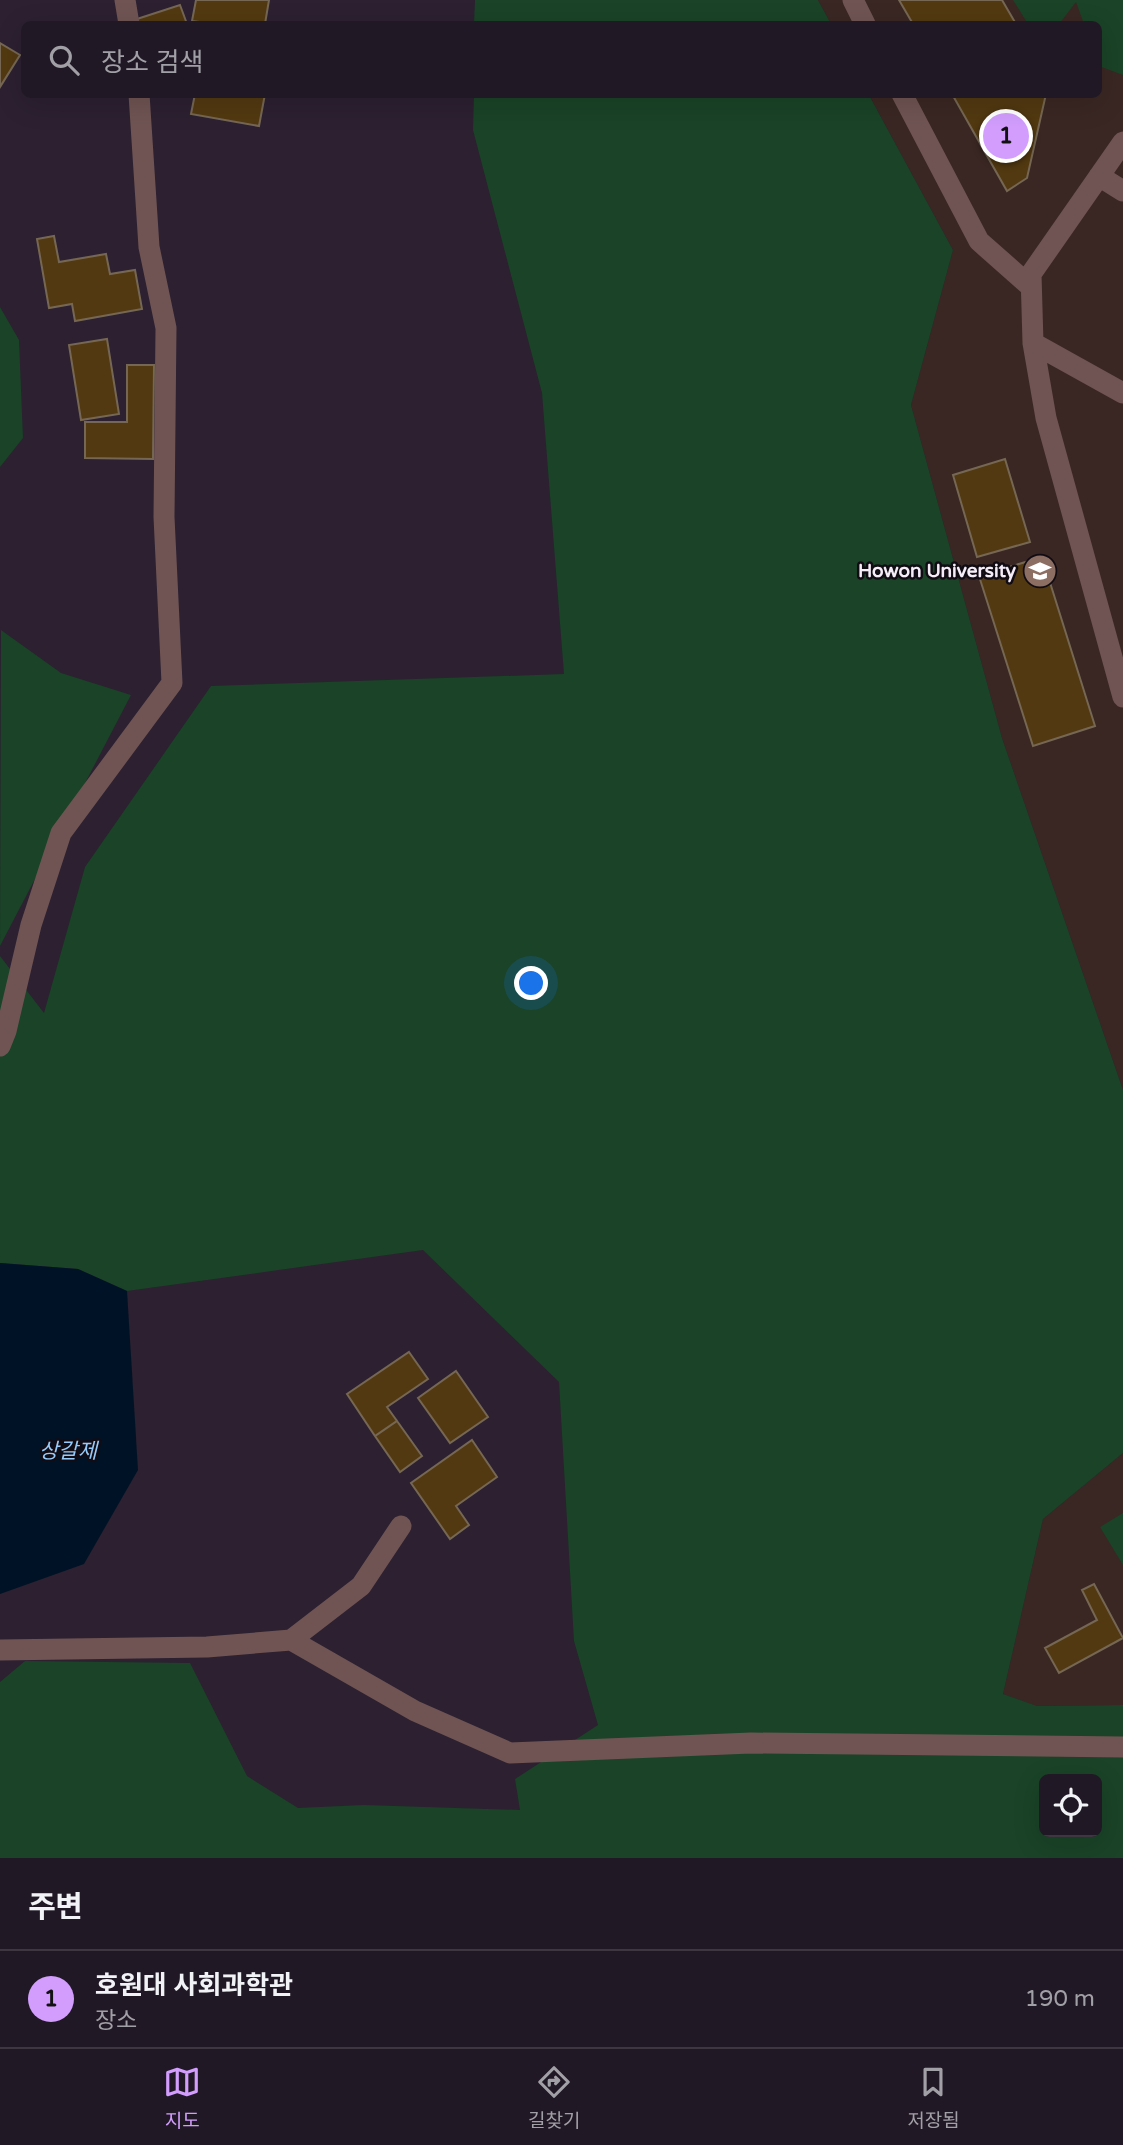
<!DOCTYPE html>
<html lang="ko">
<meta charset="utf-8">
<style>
body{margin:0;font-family:"Varela Round","Noto Sans KR",sans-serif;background:#2d2532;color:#f1f3f6}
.controls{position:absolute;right:21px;bottom:21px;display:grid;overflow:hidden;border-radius:10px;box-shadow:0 7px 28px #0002}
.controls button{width:63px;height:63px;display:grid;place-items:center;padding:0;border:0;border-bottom:2px solid #3e3742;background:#211825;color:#f1f3f6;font:35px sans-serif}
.you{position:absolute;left:532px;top:984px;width:24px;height:24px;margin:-18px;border:5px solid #fff;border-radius:50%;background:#1a73e8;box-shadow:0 0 0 10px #1a73e833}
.badge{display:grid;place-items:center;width:46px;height:46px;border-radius:50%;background:#d29dfd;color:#111;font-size:23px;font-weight:700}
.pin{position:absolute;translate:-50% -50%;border:4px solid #fff;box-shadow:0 2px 7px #0006}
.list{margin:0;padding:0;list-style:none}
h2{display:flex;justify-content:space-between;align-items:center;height:91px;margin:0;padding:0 28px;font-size:30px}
h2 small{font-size:23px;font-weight:400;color:#a2a0a7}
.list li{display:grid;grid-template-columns:46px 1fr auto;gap:21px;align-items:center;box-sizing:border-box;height:98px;padding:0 28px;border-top:2px solid #3e3742}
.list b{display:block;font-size:26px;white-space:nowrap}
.list p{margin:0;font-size:23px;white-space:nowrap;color:#a2a0a7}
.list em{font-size:23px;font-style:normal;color:#a2a0a7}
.icon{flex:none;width:38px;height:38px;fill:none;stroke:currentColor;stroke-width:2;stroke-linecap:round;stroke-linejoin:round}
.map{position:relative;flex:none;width:1123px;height:1858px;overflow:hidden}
.search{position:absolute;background:#211825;box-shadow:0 7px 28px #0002;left:21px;right:21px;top:21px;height:77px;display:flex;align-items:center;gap:18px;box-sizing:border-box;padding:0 24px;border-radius:10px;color:#a2a0a7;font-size:26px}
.sheet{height:189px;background:#211825}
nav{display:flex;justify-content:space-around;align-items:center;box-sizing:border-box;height:98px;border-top:2px solid #3e3742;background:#211825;font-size:19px;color:#a2a0a7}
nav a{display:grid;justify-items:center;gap:4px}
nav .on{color:#d29dfd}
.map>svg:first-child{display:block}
.education{fill:#3a2723}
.green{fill:#1a4327;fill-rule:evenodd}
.water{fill:#001326}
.building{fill:#523911;stroke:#756753;stroke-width:2}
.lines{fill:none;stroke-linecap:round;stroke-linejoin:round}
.minor{stroke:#6f5453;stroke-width:21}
.labels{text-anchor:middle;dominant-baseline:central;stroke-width:5;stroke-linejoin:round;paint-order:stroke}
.poi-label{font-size:19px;font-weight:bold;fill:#f5edf8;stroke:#110c14;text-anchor:end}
.water-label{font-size:21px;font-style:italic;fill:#95cbfb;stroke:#110c14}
</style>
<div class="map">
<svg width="1123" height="1858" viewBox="0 0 1123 1858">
<rect width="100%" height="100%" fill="#2c2031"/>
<path class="education" d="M818,0h305v1090l-121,-352 -91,-333 42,-155 -84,-155 229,-1v-70h-267z
M1123,1453v252l-87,1 -33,-12 40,-175z"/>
<path class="green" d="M475,0h343l13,24h-357z
M1013,0h110v75l-24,-9 -1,-42h-14l-8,-22 -17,22h-31z
M474,95h395l84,155 -42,155 91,333 121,352v363l-80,66 -40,175 34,12 86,-1v153h-1123v-176l25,-21 165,2 57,113 51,32 66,-3 156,5 -5,-31 83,-54 -24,-84 -15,-259 -136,-132 -296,41 -49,-22 -78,-6v-307l44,57 41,-146 126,-181 353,-12 -22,-281 -69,-263zM1044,1779h53v53h-53z
M0,307l19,33 4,98 -23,29z
M1,630l60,43 70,22 -131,251z
M1123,1513v52l-23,-38z"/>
<path class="water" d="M0,1263l78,6 49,22 11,179 -54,94 -84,30z"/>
<path class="building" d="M196,0h73l-4,24h-50l-23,-3z
M899,0h103l14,24h-103z
M180,5l7,19h-52l-1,-4z
M0,43l20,12 -20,32z
M195,94h70l-6,32 -68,-12z
M952,94h94l-19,84 -20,13z
M54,236l5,26 47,-8 4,20 25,-4 7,39 -67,12 -3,-17 -23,4 -12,-69z
M107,339l12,75 -38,6 -12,-75z
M127,365h27l-1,94 -68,-1v-36h42z
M1005,459l25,83 -53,15 -24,-82z
M1042,557l53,169 -62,20 -54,-170z
M409,1352l19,27 -41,28 10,14 -22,15 -28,-42z
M456,1371l32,46 -38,26 -32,-45z
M397,1421l25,35 -22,16 -25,-36z
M472,1440l25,37 -41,29 13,19 -19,14 -39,-56z
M1094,1584l29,54 -64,35 -14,-25 52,-28 -15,-30z"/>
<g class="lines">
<path class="minor" d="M125,0l4,24
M853,0l12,24
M902,94l77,147 52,46
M1123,142l-92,132 2,69 13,75 77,279
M1099,176l24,15
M1033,343l90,50
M0,1046l6,-15 25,-106 30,-92 111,-150 -8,-166 2,-189 -17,-81 -10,-153
M291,1640l70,-54 40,-60
M0,1650l207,-3 84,-7 124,71 95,42 241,-10 372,4"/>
</g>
<defs>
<symbol id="university-disc" viewBox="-11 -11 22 22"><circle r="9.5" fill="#8d6e63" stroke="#110c14"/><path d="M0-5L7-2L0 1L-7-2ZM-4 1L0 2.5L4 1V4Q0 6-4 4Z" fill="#fff"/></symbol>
</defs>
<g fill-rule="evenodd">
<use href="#university-disc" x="1021" y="552" width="38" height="38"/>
</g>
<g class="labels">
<g class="poi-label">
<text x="1016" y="571">Howon University</text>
</g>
<g class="water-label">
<text x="68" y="1451">상갈제</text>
</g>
</g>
</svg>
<div class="controls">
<button><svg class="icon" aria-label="locate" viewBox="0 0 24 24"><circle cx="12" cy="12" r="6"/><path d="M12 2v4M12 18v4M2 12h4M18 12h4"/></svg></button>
</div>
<div class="you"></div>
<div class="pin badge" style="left:1006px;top:136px">1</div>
<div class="search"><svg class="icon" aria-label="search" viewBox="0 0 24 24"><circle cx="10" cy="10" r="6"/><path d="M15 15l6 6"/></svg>장소 검색</div>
</div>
<section class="sheet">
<h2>주변<small></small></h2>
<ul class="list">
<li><span class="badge">1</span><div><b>호원대 사회과학관</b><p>장소</p></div><em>190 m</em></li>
</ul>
</section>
<nav>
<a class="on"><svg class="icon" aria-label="map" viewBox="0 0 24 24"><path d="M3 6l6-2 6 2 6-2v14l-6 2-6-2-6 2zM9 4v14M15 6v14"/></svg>지도</a>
<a><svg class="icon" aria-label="directions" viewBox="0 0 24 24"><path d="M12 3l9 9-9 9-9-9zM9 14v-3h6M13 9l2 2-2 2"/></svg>길찾기</a>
<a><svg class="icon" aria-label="saved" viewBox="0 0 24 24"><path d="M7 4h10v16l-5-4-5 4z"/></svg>저장됨</a>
</nav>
